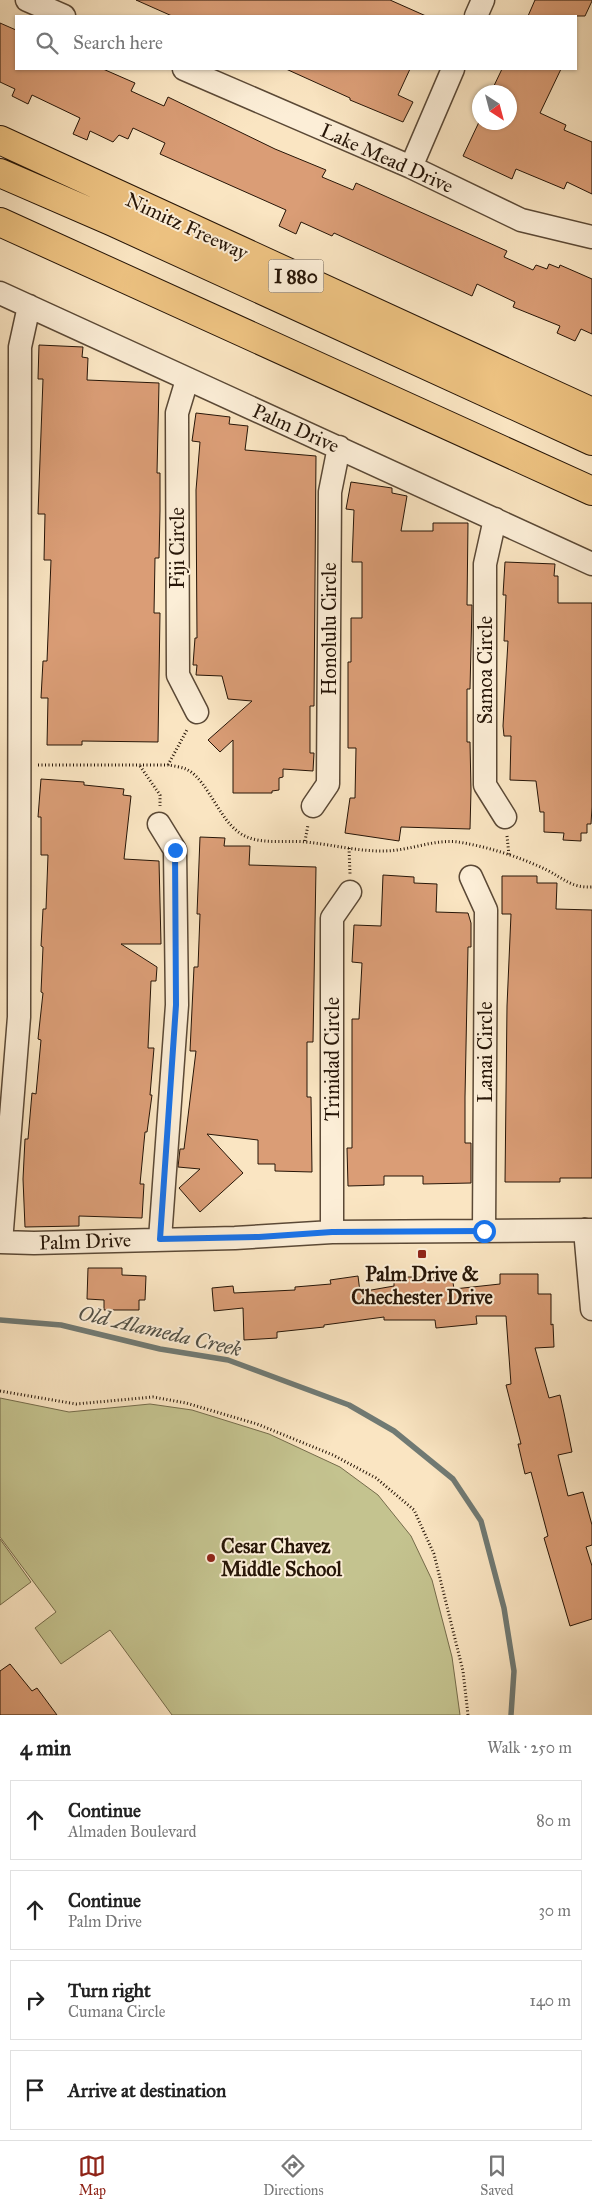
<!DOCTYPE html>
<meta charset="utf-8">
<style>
body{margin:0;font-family:"IM FELL Great Primer",serif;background:#f2f2f2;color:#222}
.compass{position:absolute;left:472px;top:85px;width:45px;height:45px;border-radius:50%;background:#fff;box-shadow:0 1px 4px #0004;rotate:144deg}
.stop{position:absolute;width:15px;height:15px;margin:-11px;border:4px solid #1a73e8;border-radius:50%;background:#fff}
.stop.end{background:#1a73e8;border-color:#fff;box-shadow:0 1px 5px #0008}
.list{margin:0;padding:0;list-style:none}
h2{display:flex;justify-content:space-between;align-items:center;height:65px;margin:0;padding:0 20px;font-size:21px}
h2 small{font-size:16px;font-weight:400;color:#767676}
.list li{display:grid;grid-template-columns:32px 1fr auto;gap:15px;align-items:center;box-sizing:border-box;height:80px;margin:0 10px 10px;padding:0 10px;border:1px solid #e0e0e0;border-radius:0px}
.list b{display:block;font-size:19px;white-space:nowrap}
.list p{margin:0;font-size:16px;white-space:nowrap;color:#767676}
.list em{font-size:16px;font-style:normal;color:#767676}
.icon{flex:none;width:28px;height:28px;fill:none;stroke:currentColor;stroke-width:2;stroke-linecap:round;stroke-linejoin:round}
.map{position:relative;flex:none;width:592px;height:1715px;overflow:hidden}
.search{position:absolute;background:#fff;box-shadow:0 1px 4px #0004;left:15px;right:15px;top:15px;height:55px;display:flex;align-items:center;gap:12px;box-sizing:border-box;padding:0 18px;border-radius:0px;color:#767676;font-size:19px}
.sheet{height:425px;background:#fff}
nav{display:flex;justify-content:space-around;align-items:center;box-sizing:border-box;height:70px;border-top:1px solid #e0e0e0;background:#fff;font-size:14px;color:#767676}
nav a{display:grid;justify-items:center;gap:2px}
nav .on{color:#8f2418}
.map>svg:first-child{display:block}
.green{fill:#c4c38f;stroke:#756c4b}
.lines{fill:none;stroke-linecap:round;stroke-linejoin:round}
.stream{stroke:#707a74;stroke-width:5.5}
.building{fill:#da9d76;stroke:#261507}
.street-casing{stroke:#5b4936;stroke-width:25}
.highway-casing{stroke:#261507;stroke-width:30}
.path{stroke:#261507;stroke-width:3;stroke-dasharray:1 2.5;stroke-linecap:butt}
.street{stroke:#fceed7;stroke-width:22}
.highway{stroke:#edc281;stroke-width:28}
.route{stroke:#1a73e8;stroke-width:6}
.poi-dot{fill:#8f2418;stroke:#fceed7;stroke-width:2}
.labels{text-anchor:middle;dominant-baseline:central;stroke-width:4;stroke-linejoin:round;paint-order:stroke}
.shield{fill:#fceed7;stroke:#665645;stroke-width:1}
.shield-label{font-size:19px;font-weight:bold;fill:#261507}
.street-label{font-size:20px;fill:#261507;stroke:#fceed7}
.poi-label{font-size:20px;font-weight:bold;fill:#261507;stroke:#fceed7}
.water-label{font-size:21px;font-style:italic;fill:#515046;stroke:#fceed7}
</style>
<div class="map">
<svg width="592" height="1715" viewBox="0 0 592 1715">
<rect width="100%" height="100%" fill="#fae5c2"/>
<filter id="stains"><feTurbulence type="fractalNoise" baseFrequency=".004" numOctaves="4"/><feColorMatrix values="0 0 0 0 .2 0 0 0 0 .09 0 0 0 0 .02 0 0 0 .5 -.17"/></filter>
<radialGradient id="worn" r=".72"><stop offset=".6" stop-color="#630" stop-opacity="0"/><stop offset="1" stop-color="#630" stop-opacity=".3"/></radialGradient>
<path class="green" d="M0,1398l69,14 81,-8 42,6 77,24 71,33 38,28 33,41 21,44 20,77 8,58h-288l-62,-85 -49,34 -26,-36 21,-16 -56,-75z
M0,1539l31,43 -31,23z"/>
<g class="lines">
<path class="stream" d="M0,1320l61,5 99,24 68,11 121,45 45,26 59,48 28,42 23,87 10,63 -3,44"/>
</g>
<path class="building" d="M136,0h254l36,16h-254z
M535,0h57v1l-7,15h-57z
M0,23l16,7v39h87l32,14 -4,8 33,15 4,-9 107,52 51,21 -4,7 31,13 3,-7 151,68 -3,6 29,13 3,-5 11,4 2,-5 10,4 1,-3 32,14v55l-11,-5 -6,12 -18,-8 3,-7 -47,-19 2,-5 -38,-18 -5,12 -138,-63 -2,3 -31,-14 -5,12 -17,-8 7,-16 -126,-56 5,-11 -32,-15 -5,11 -9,-4 -6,7 -23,-11 -3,9 -14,-6 7,-16 -48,-23 -4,9 -16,-8 3,-7 -15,-7z
M286,69h124l-12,26 15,7 -10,20 -53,-22v-2z
M502,69h59l-21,44 26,12 -2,5 28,12v52l-25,-12 -3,7 -48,-20 -4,10 -49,-23 16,-34h31v-30h-19z
M39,345l44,2 -1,10 6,1 -1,22 72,3 -2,90h3v38l-1,47h-4l-1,55h6l-2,129 -76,-1v4h-35l1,-47h-7l2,-37h4l4,-101h-7l1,-46h-7l5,-135h-5z
M196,413l34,4 -1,7 19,2 -3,24 71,6 -2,250h-4v47h4l-1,18 -30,-2v8l-4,1v12l-7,1v2h-39v-53l-13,12 -12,-12 44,-39 -24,-2 -6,-23 -26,-1 1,-10h-4l2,-27h2l-1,-148 4,-48 -8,-1z
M351,482l41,6v5l15,3 -6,35h32v-8h35l-1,82h5l-2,84h-3v53h3l1,48 -1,39 -69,-2 -2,14 -54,-8 5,-35h5l1,-50h-8v-86h3v-44h11v-56h-10l2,-52 -8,-1z
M505,562l50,2 -1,12h4v27h34v204l-1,17h-4v9h-6v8l-18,-1 1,-7 -20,-1v-20h-4l-4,-31 -26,-1 1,-44h-7l-1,-10 5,-85h-4l2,-46h-3z
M41,779l43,3v3l40,4 -1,6 8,1 -7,63 35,2 2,83h-40l36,23 -1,14h-5l-3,67h6l-4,47h2l-5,37h-2l-5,52h4l-2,34 -63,-2v10l-54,1 -2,-48 2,-40h3l4,-46 4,1 5,-54 -3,-1 5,-46 -2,-1 2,-45 -2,-1 2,-37h3l2,-54h-7v-38h-3z
M200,837l25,1 -1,8h26l-1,19 67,2 -3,175h-6v55h4l1,75 -37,-1v-7h-17v-24l-51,-6 36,39 -43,39 -21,-24 21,-19 -22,-2 2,-18h4l12,-98h-6l4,-84h4l2,-53h-3z
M383,875l31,2v6l23,1 -1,28 32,1 3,10v24h-3l-3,150v46h6v40l-48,1v-8h-39v9l-36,1 -1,-38h5v-129h7l3,-56 -10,-1 2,-37 27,1z
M502,876h35v7h20l-1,26 36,1v268h-32v4h-55l2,-176 4,-92h-9z
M88,1268h34v7l24,1 -1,24h-6v10h-35v-10l-17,-1z
M500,1274h38v20h13v31l2,-1 1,23 -19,1 14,50 11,-3 4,18 8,39 -14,3 10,41 15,-4 9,33v20l-6,2 6,19v53l-22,7 -26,-88 4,-2 -17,-64 -6,2 -7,-30h3l-15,-59 5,-1 -5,-68h-30l1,8 -41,4 -1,-8h-51v-3l-60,8v2l-47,5v6l-33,2 -1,-32 -29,3 -2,-23 21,-2 1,7 61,-3v-3l36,-3 -1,-4 28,-4 2,16 34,-6v-9h28v2l30,-3 2,13 46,-5z
M10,1664l22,27 5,-3 20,27h-57v-44z"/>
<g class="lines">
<defs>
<path id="street" d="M27,0l37,16
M476,16l7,-16
M184,69l227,98 110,53 71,17
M411,167l42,-98
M0,293l592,271
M187,380l-10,33 1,262 19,37
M495,519l-10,45v221l20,32
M313,806l15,-22 2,-292 9,-45
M159,824l16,26 2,155 -17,234
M471,877l15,33 -2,321
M585,1230l7,79
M332,1232v-314l18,-26
M0,1242l34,1 201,-5 97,-6 260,-2
M1,1242l18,-225 1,-670 9,-41"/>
<path id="highway" d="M0,140l592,272
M0,173l113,49 479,219
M0,222l592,269"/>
</defs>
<use href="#street" class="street-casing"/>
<use href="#highway" class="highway-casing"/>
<path class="path" d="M38,765h130c6,1 13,2 18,4 25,12 34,60 64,69 17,6 38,2 56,4 30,3 61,12 91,8 23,-3 44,-12 67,-7 28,5 58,15 83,27 17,9 25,18 45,17
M168,765l20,-37
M140,766l20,29v11
M507,836l2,19
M305,841l3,-16
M349,848l1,26
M0,1391l76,13 77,-7 33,6 71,21 76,31 43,23 38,32 20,44 29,117 5,44"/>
<use href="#street" class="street"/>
<use href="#highway" class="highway"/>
</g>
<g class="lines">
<path class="route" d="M175,850l1,155 -16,234 99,-2 73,-5 152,-1"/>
</g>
<g class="poi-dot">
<rect x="417" y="1249" width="10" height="10" rx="2.5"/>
<circle cx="211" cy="1558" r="5"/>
</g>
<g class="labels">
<rect class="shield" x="268.5" y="259.5" width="55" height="33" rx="4"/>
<g class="shield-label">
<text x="296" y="276">I 880</text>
</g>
<g class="street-label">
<text transform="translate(387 158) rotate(24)">Lake Mead Drive</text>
<text transform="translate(187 226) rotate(25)">Nimitz Freeway</text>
<text transform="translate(296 428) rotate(24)">Palm Drive</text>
<text transform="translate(177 548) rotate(-90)">Fiji Circle</text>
<text transform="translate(329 629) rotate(-90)">Honolulu Circle</text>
<text transform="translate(485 670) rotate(-90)">Samoa Circle</text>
<text transform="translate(485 1052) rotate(-90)">Lanai Circle</text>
<text transform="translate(332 1059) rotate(-90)">Trinidad Circle</text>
<text transform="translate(85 1241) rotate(-2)">Palm Drive</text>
</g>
<g class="poi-label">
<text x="422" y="1274">Palm Drive &amp;<tspan x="422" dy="23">Chechester Drive</tspan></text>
<text x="221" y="1546" text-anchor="start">Cesar Chavez<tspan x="221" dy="23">Middle School</tspan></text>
</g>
<g class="water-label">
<text transform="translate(160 1331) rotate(13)">Old Alameda Creek</text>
</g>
</g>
<rect width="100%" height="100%" filter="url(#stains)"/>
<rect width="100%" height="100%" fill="url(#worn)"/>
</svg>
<svg class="compass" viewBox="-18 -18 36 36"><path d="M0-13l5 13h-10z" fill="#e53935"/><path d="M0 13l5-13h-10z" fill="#767676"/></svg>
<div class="stop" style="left:484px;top:1231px"></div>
<div class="stop end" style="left:175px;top:850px"></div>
<div class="search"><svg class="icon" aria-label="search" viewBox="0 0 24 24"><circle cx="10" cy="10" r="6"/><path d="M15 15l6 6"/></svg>Search here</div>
</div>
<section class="sheet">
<h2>4 min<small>Walk · 250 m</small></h2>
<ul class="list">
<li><svg class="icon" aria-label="ahead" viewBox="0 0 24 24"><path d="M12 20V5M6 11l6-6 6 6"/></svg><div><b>Continue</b><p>Almaden Boulevard</p></div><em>80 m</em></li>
<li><svg class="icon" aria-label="ahead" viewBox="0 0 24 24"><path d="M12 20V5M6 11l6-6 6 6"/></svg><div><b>Continue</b><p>Palm Drive</p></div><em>30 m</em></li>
<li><svg class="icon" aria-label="right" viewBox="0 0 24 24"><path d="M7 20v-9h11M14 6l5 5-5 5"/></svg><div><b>Turn right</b><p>Cumana Circle</p></div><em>140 m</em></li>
<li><svg class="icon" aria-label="arrive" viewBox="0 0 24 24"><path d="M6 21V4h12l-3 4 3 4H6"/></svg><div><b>Arrive at destination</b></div></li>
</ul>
</section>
<nav>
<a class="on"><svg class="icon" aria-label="map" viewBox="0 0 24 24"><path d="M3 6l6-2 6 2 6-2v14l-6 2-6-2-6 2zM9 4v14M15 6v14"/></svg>Map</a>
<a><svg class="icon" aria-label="directions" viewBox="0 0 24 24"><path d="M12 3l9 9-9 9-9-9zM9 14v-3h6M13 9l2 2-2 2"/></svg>Directions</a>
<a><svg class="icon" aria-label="saved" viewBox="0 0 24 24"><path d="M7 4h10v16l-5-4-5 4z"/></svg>Saved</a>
</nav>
